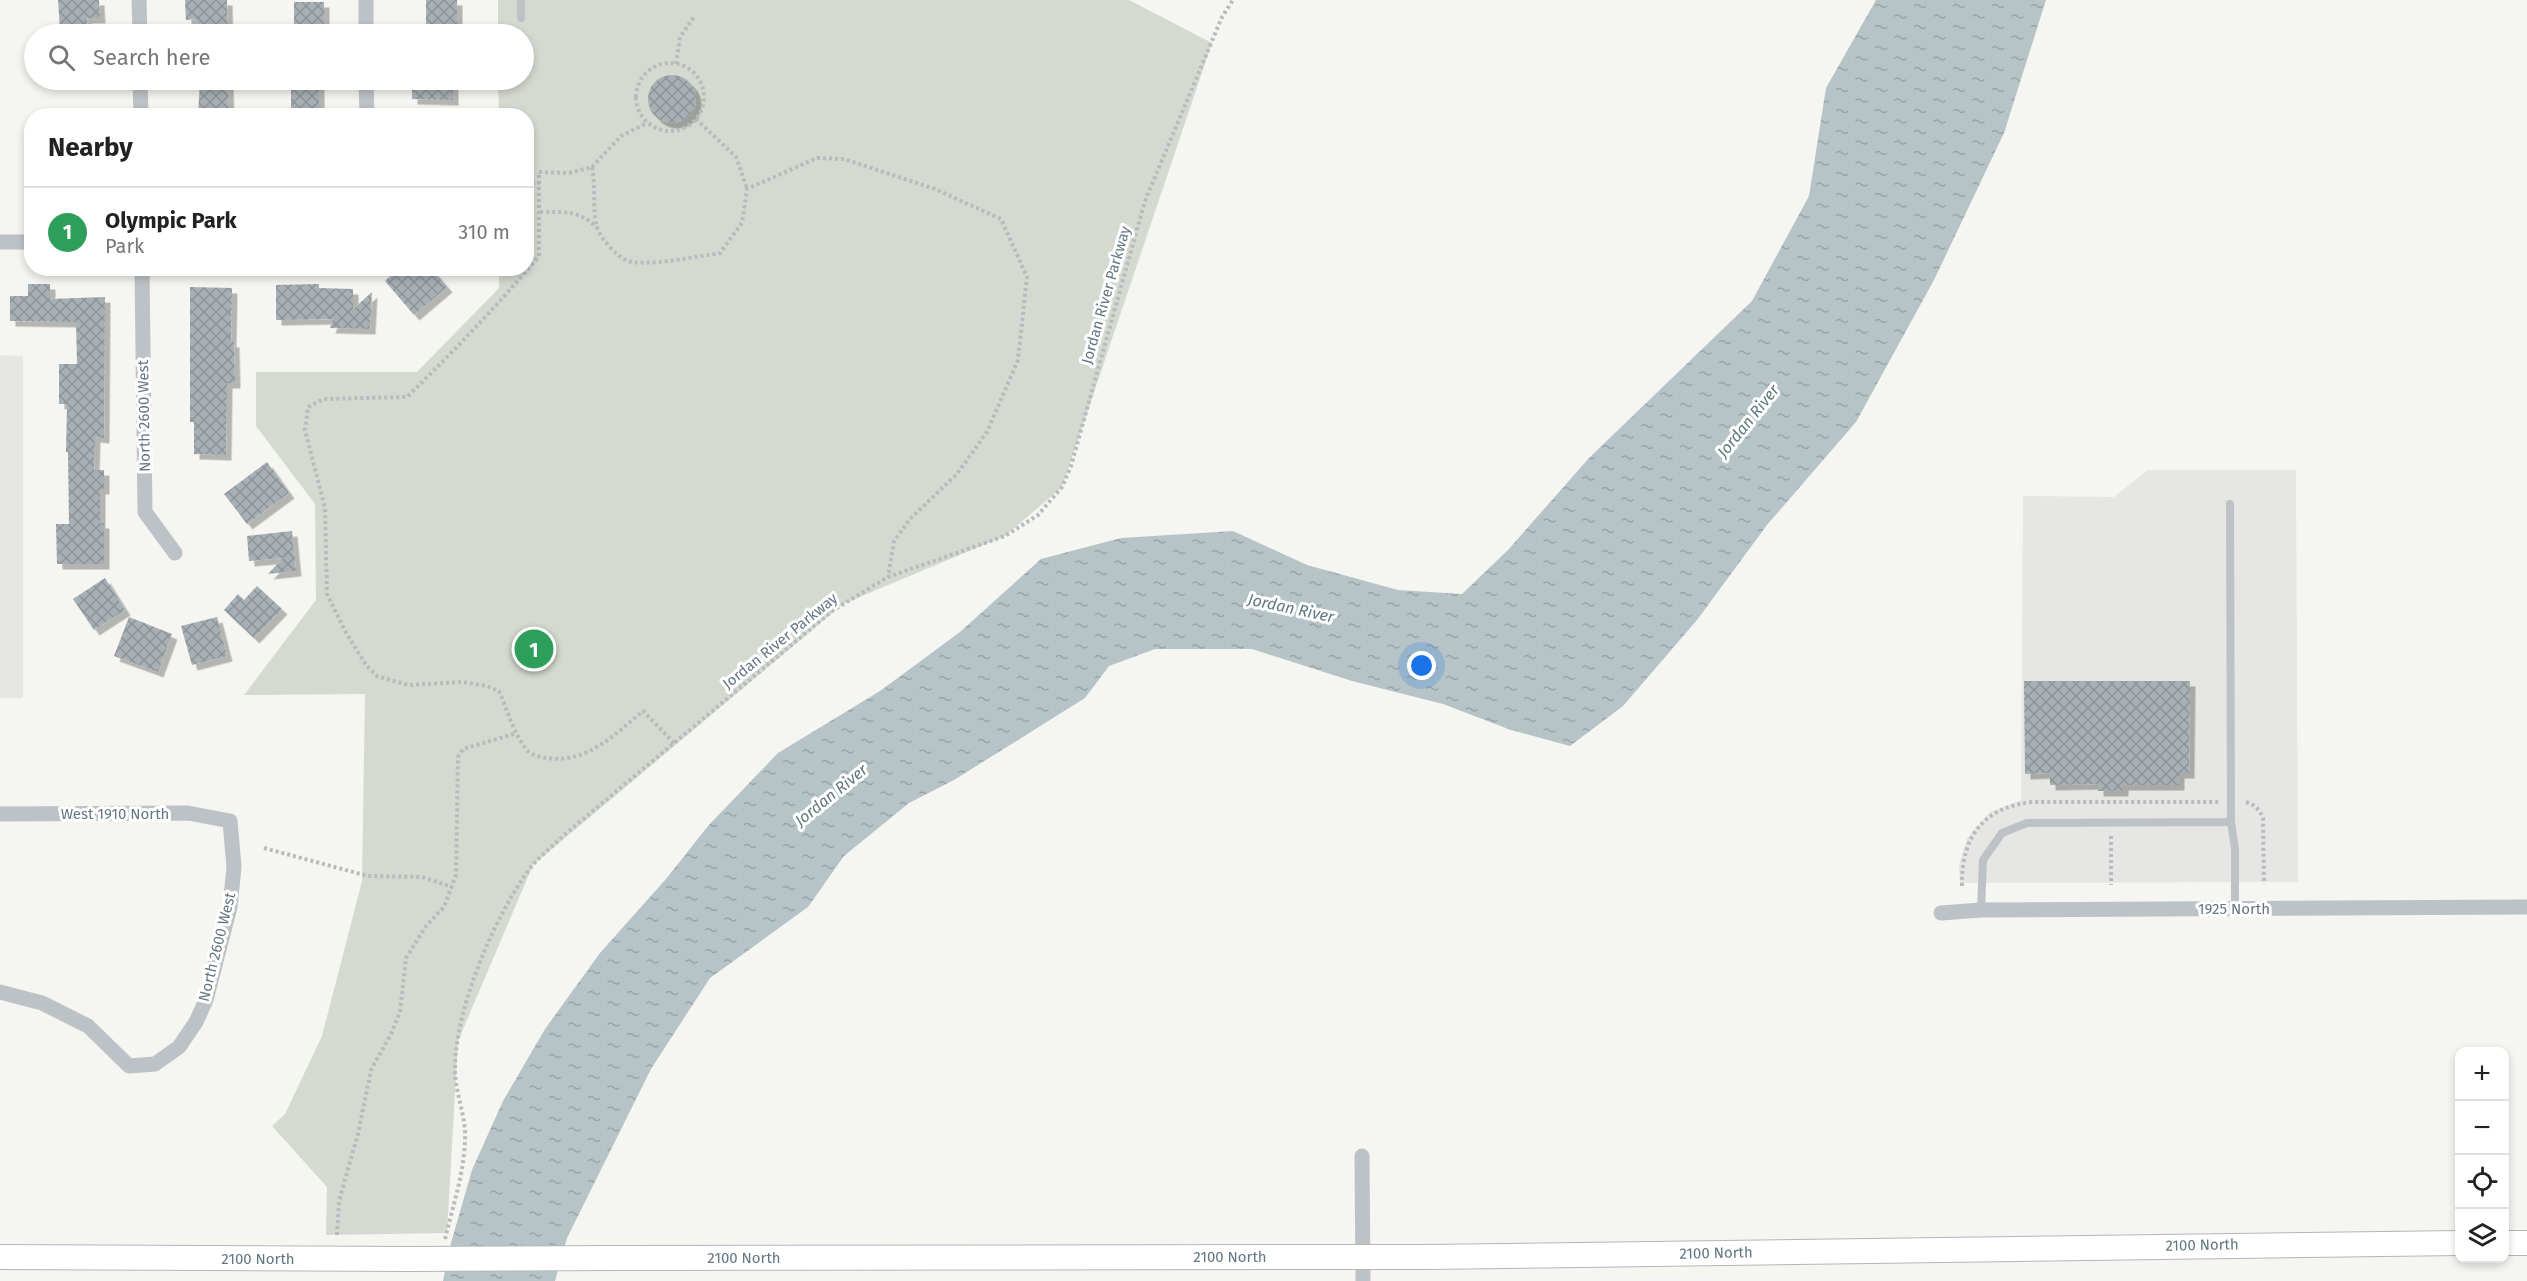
<!DOCTYPE html>
<meta charset="utf-8">
<style>
body{margin:0;font-family:"Fira Sans",sans-serif;background:#f2f2f2;color:#222}
.controls{position:absolute;right:18px;bottom:18px;display:grid;overflow:hidden;border-radius:12px;box-shadow:0 3px 9px #0003}
.controls button{width:54px;height:54px;display:grid;place-items:center;padding:0;border:0;border-bottom:2px solid #e0e0e0;background:#fff;color:#222;font:30px sans-serif}
.you{position:absolute;left:1422px;top:666px;width:21px;height:21px;margin:-15px;border:4px solid #fff;border-radius:50%;background:#1a73e8;box-shadow:0 0 0 9px #1a73e833}
.badge{display:grid;place-items:center;width:39px;height:39px;border-radius:50%;background:#e8451f;color:#fff;font-size:20px;font-weight:700}
.pin{position:absolute;translate:-50% -50%;border:3px solid #fff;box-shadow:0 2px 6px #0006}
.list{margin:0;padding:0;list-style:none}
h2{display:flex;justify-content:space-between;align-items:center;height:78px;margin:0;padding:0 24px;font-size:26px}
h2 small{font-size:20px;font-weight:400;color:#767676}
.list li{display:grid;grid-template-columns:39px 1fr auto;gap:18px;align-items:center;box-sizing:border-box;height:90px;padding:0 24px;border-top:2px solid #e0e0e0}
.list b{display:block;font-size:22px;white-space:nowrap}
.list p{margin:0;font-size:20px;white-space:nowrap;color:#767676}
.list em{font-size:20px;font-style:normal;color:#767676}
.icon{flex:none;width:33px;height:33px;fill:none;stroke:currentColor;stroke-width:2;stroke-linecap:round;stroke-linejoin:round}
.map{position:relative;flex:none;width:2527px;height:1281px;overflow:hidden}
.search{position:absolute;background:#fff;box-shadow:0 3px 9px #0003;left:24px;top:24px;width:510px;height:66px;display:flex;align-items:center;gap:15px;box-sizing:border-box;padding:0 21px;border-radius:33px;color:#767676;font-size:22px}
.panel{position:absolute;background:#fff;box-shadow:0 3px 9px #0003;left:24px;top:108px;width:510px;height:168px;border-radius:24px}
.map>svg:first-child{display:block}
.built{fill:#e6e7e5}
.green{fill:#d5dad0}
.water{fill:url(#water-ripples)}
.building{fill:url(#building-cross-hatch);filter:url(#shadow)}
.lines{fill:none;stroke-linecap:round;stroke-linejoin:round}
.trunk-casing{stroke:#b3b7ba;stroke-width:26}
.path{stroke:#b7bbbd;stroke-width:4;stroke-dasharray:3 3;stroke-linecap:butt}
.service{stroke:#bdc2c6;stroke-width:8}
.minor{stroke:#bdc2c6;stroke-width:15}
.trunk{stroke:#fff;stroke-width:24}
.trunk-bridge-casing{stroke:#b3b7ba;stroke-width:26;stroke-linecap:butt}
.trunk-bridge{stroke:#fff;stroke-width:24}
.labels{text-anchor:middle;dominant-baseline:central;stroke-width:6;stroke-linejoin:round;paint-order:stroke}
.street-label{font-size:15px;fill:#637783;stroke:#fff}
.water-label{font-size:16px;font-style:italic;fill:#5f7980;stroke:#fff}
</style>
<div class="map">
<svg width="2527" height="1281" viewBox="0 0 2527 1281">
<defs>
<pattern id="water-ripples" width="26" height="14" patternUnits="userSpaceOnUse" patternTransform="scale(1.5)"><rect width="26" height="14" fill="#b6c4c7"/><path d="M2 4q2-2 4 0t4 0M15 11q2-2 4 0t4 0" fill="none" stroke="#98a4a7"/></pattern>
<pattern id="building-cross-hatch" width="8" height="8" patternUnits="userSpaceOnUse" patternTransform="scale(1.5)"><rect width="8" height="8" fill="#a7b0b5"/><path d="M0 0l8 8M0 8l8-8" fill="none" stroke="#8c9499"/></pattern>
<filter id="shadow"><feDropShadow dx="5.5" dy="5.5" stdDeviation="0" flood-color="#0004"/></filter>
</defs>
<rect width="100%" height="100%" fill="#f5f5f1"/>
<path class="built" d="M0,355l23,1v342h-23z
M2148,470h148l2,412 -338,1 -1,-18 8,-27 23,-26 31,-12 2,-304 91,1z"/>
<path class="green" d="M498,0h631l83,43 -150,444 -57,49 -162,68 -310,261 -75,176 -11,192 -121,2 1,-48 -55,-61 13,-12 37,-78 40,-155 3,-187 -121,1 72,-95 -1,-96 -59,-78v-54h161l82,-84v-19l27,-1v-152l-27,-1 -1,-35h26v-46h-26z"/>
<path class="water" d="M1876,0h170l-42,133 -70,147 -78,142 -89,103 -70,95 -74,86 -53,40 -59,-16 -68,-26 -91,-23 -100,-32h-97l-46,17 -24,32 -131,82 -45,23 -65,53 -36,51 -98,71 -59,91 -84,169 -12,43h-112l8,-38 21,-73 31,-69 42,-72 55,-76 66,-74 42,-53 70,-73 102,-62 80,-59 81,-73 80,-21 112,-7 74,34 91,25 64,4 46,-44 81,-92 163,-157 57,-105 17,-108z"/>
<path class="building" d="M58,0h41l1,18h-13l1,11 -28,1z
M185,0h42l1,34h-30l-1,-15 -11,1z
M426,0h31v28h-31z
M294,2h30v32h-30z
M648 99a24 24 0 1 1 48 0a24 24 0 1 1-48 0Z
M200,80h28l1,36h-31z
M291,80h28v36h-28z
M412,80h41v20l-41,-1z
M399,268h32l16,19 -33,28 -29,-34z
M28,284h22v15l55,-2 -1,141 -9,-1 -1,33h10v19h-4v34h4v41h-47l-1,-40h13l-1,-72h-2l1,-48h-8v-40h18l-1,-42 -66,-1v-25h18z
M319,284v4l34,1v20l19,-17 -2,37 -40,-1 3,-9 -57,1v-35z
M190,287l42,1 -1,54h3l1,41h-8l-1,72 -32,-1v-32h-4z
M267,462l22,31 -42,31 -23,-30z
M292,531l4,40 -28,3 15,-16 -34,3 -2,-25z
M105,578l20,32 -31,20 -21,-31z
M257,586l25,23 -28,29 -30,-28 14,-16 6,6z
M129,617l43,17 -14,38 -44,-16z
M217,617l10,39 -35,9 -11,-39z
M2024,681h166l-1,92h-10v12h-56v6h-25v-7l-48,1v-12l-25,1z"/>
<g class="lines">
<defs>
<path id="trunk" d="M2504,1243h23
M0,1257l408,2
M1426,1257l1034,-14
M621,1258l701,-1"/>
</defs>
<use href="#trunk" class="trunk-casing"/>
<path class="path" d="M636 97a34 34 0 1 1 68 0a34 34 0 1 1-68 0Z
M676,64l4,-27 14,-20
M696,119l40,38 11,32
M592,167l29,-31 26,-13
M526,183h14
M540,212c24,0 40,-2 57,16
M674,743l-31,-32c-28,23 -56,53 -96,47 -9,-1 -18,-3 -23,-12 -11,-15 -17,-37 -25,-55l-13,-5 -23,-4 -55,3 -31,-9 -11,-11 -21,-34 -18,-37 -2,-86 -20,-78 3,-23 16,-8 83,-2c47,-46 91,-92 132,-141v-84l30,1 23,-6c4,19 0,43 5,60 3,11 20,30 31,34 18,6 71,-5 92,-8l22,-30 5,-34 70,-31 27,1 91,30 66,30 26,58 -9,83 -31,72 -30,42 -47,45 -16,22 -6,36
M2246,802c9,3 13,7 17,16l1,66
M2111,836v49
M264,848l104,28 54,1 30,10
M1962,886c-1,-49 21,-79 71,-84h186
M337,1235l2,-34 19,-67 13,-64 20,-36 9,-22 6,-54 20,-32 18,-19 12,-32 2,-118 5,-8 54,-16
M445,1239c8,-34 21,-71 20,-107 -1,-21 -10,-41 -10,-63 0,-61 40,-154 76,-202 9,-11 22,-21 33,-32l268,-224 56,-34 117,-41 33,-21 24,-28 9,-21 74,-265 77,-184 11,-17"/>
<path class="service" d="M521,0v18
M2230,504l1,318 4,27v60
M1981,910l2,-50 19,-27 25,-10 204,-1"/>
<path class="minor" d="M139,0l1,34
M366,0v34
M140,80l1,36
M366,80l1,36
M0,242h32
M142,268l3,244 30,41
M0,814l188,-1 42,8 4,46 -4,40 -24,93 -10,22 -17,25 -24,17 -26,2 -41,-40 -46,-23 -42,-11
M1941,913l40,-3 546,-3
M1362,1156l1,125"/>
<use href="#trunk" class="trunk"/>
<defs>
<path id="trunk-bridge" d="M1322,1257h104
M408,1259l213,-1"/>
</defs>
<use href="#trunk-bridge" class="trunk-bridge-casing"/>
<use href="#trunk-bridge" class="trunk-bridge"/>
</g>
<g class="labels">
<g class="street-label">
<text transform="translate(1106 295) rotate(-74)">Jordan River Parkway</text>
<text transform="translate(144 416) rotate(-91)">North 2600 West</text>
<text transform="translate(780 641) rotate(-39)">Jordan River Parkway</text>
<text x="115" y="814">West 1910 North</text>
<text x="2234" y="909">1925 North</text>
<text transform="translate(217 947) rotate(-76)">North 2600 West</text>
<text transform="translate(2202 1245) rotate(-1)">2100 North</text>
<text transform="translate(1716 1253) rotate(-1)">2100 North</text>
<text x="1230" y="1257">2100 North</text>
<text x="744" y="1258">2100 North</text>
<text x="258" y="1259">2100 North</text>
</g>
<g class="water-label">
<text transform="translate(1748 421) rotate(-51)">Jordan River</text>
<text transform="translate(1291 608) rotate(12)">Jordan River</text>
<text transform="translate(831 795) rotate(-39)">Jordan River</text>
</g>
</g>
</svg>
<div class="controls">
<button>+</button>
<button>−</button>
<button><svg class="icon" aria-label="locate" viewBox="0 0 24 24"><circle cx="12" cy="12" r="6"/><path d="M12 2v4M12 18v4M2 12h4M18 12h4"/></svg></button>
<button><svg class="icon" aria-label="layers" viewBox="0 0 24 24"><path d="M12 4l9 5-9 5-9-5zM3 14l9 5 9-5"/></svg></button>
</div>
<div class="you"></div>
<div class="pin badge" style="left:534px;top:649px;background:#2e9e5b">1</div>
<div class="search"><svg class="icon" aria-label="search" viewBox="0 0 24 24"><circle cx="10" cy="10" r="6"/><path d="M15 15l6 6"/></svg>Search here</div>
<section class="panel">
<h2>Nearby<small></small></h2>
<ul class="list">
<li><span class="badge" style="background:#2e9e5b">1</span><div><b>Olympic Park</b><p>Park</p></div><em>310 m</em></li>
</ul>
</section>
</div>
